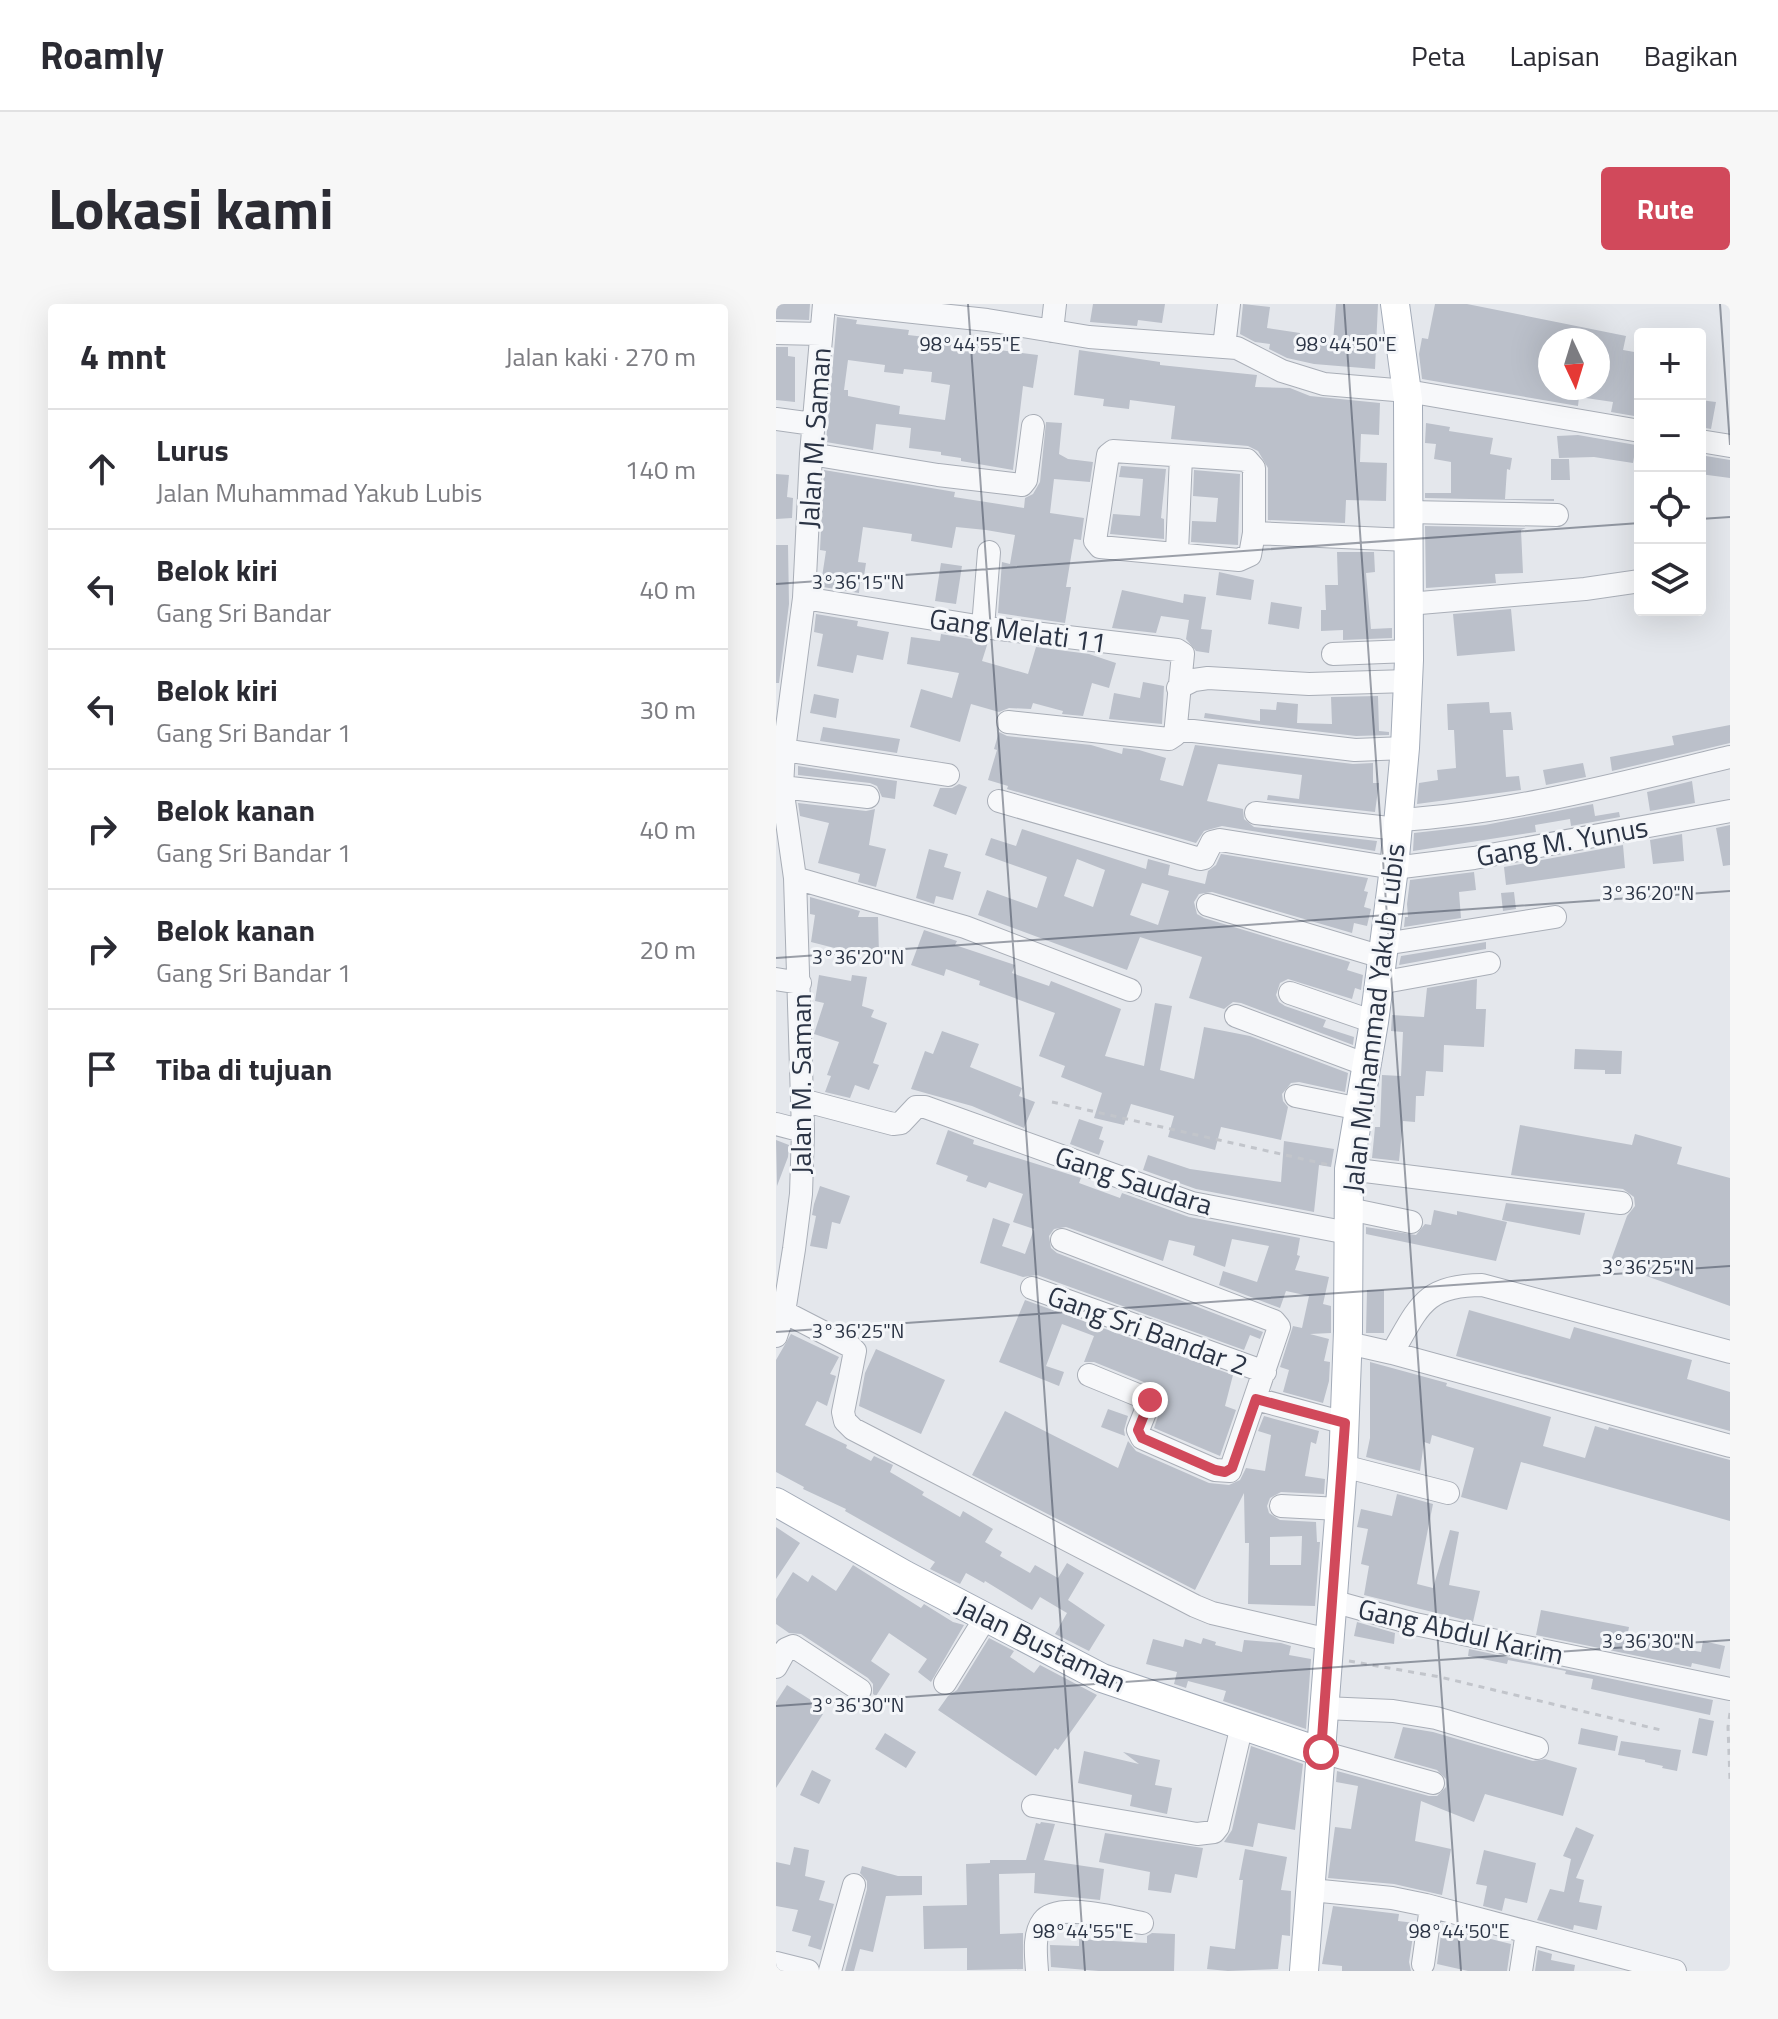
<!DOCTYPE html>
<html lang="id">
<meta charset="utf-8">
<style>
body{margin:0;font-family:"Titillium Web",sans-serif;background:#f7f7f7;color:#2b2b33}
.controls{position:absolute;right:24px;top:24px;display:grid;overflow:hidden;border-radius:8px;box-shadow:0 8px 32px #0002}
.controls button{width:72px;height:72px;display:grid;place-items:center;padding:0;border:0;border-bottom:2px solid #e1e1e2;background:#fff;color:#2b2b33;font:40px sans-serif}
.compass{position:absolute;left:762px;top:24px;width:72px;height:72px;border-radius:50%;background:#fff;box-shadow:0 8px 32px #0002;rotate:176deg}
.stop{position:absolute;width:24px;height:24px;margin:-18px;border:6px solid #d1495b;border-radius:50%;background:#fff}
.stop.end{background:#d1495b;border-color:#fff;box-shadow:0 2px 8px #0008}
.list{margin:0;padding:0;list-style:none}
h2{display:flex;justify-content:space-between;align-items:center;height:104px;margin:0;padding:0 32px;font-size:34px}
h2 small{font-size:26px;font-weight:400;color:#7c7c81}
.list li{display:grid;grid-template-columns:52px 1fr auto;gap:24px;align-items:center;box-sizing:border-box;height:120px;padding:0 32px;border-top:2px solid #e1e1e2}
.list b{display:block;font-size:30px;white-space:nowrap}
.list p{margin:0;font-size:26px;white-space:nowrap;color:#7c7c81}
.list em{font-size:26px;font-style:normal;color:#7c7c81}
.icon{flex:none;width:44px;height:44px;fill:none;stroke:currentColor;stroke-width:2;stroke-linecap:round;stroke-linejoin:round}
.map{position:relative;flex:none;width:954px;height:1667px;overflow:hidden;border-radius:8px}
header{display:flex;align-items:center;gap:48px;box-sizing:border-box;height:112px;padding:0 40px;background:#fff;border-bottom:2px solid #e1e1e2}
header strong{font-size:38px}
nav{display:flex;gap:44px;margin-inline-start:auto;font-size:28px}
.intro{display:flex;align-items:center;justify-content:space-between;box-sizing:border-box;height:192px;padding:0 48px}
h1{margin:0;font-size:56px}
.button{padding:20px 36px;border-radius:8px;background:#d1495b;color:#fff;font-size:28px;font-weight:700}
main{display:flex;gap:48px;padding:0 48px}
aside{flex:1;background:#fff;border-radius:8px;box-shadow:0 8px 32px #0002}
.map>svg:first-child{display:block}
.building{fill:#bbc0ca;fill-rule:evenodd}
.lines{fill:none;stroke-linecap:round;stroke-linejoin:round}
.minor-casing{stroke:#a9aeb7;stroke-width:24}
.major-casing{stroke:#a3abb8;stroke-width:30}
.path{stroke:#c2c5cb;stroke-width:3;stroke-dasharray:6 6;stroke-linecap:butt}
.minor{stroke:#f7f8fa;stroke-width:22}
.major{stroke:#fff;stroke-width:28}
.route{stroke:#d1495b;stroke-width:10}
.ticks{fill:none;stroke:#2b3445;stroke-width:2;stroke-opacity:0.45}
.labels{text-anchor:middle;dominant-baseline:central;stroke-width:6;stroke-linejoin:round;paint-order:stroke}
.street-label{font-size:28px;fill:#2b3445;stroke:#f4f6f9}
.ticks-label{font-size:20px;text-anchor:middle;fill:#2b3445;stroke:#f4f6f9;stroke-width:6;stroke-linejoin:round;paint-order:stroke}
</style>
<header>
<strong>Roamly</strong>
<nav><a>Peta</a><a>Lapisan</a><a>Bagikan</a></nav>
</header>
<div class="intro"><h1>Lokasi kami</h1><a class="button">Rute</a></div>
<main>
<aside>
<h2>4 mnt<small>Jalan kaki · 270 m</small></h2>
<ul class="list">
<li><svg class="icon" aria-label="ahead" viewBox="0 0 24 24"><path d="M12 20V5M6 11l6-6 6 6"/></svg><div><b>Lurus</b><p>Jalan Muhammad Yakub Lubis</p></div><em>140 m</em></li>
<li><svg class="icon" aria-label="left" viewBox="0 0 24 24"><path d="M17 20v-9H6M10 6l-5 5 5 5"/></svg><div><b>Belok kiri</b><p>Gang Sri Bandar</p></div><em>40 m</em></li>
<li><svg class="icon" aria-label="left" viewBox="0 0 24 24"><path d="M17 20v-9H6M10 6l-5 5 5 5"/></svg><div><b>Belok kiri</b><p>Gang Sri Bandar 1</p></div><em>30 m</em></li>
<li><svg class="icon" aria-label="right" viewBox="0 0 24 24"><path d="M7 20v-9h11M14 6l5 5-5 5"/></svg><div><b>Belok kanan</b><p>Gang Sri Bandar 1</p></div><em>40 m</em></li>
<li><svg class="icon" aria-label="right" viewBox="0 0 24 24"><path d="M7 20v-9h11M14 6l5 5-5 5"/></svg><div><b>Belok kanan</b><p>Gang Sri Bandar 1</p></div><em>20 m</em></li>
<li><svg class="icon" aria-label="arrive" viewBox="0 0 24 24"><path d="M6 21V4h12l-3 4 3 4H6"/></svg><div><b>Tiba di tujuan</b></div></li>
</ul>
</aside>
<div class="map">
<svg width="954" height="1667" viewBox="0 0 954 1667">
<rect width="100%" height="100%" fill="#e4e7ec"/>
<path class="building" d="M0,0h34l-1,16 -33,-1z
M317,0h72l-3,19 -24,-3 -1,6 -47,-4z
M467,0l27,3 -3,21 33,5 -1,7 34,2 3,-38h42l-3,65 -61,-5 -27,-6 -18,-9 1,-5 -15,-2 -15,-8z
M659,0h32l159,32 -3,14 17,3v64l-29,-5 2,-10 -34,-5 -1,9 -156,-27 -3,-25 3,-16 6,1zM774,36h48v48h-48z
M61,13l20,3 -1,4 53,6 -1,5 70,8 1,-4 21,3 -1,8 39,5 -5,33 -10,-2 -10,84 -52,-9v-3l-20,-3v-3l-32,-4 2,-20 -35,-4 -3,26 -47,-8zM72,56l37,5 -1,7 19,2 1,-5 28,3 -1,10 19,3 -5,35 -46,-6 1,-8 -52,-10v-6h-4z
M0,43h12v9l7,1v45l-19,-2z
M303,46l81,12v3l97,10 -2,12 35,1 20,8 70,7 -1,32 -18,-1 -1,28 27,1 -1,38 -40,-1 -1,23 -77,-3v-52l-10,-17 -10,-5 -77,-7 4,-33 -45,-6 -1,9 -26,-3 1,-7 -30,-4z
M924,96l16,2 -5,27 -11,-2z
M270,118l16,1 -3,31 9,5 25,3 -3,20 -36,-3 -4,34 34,5 -3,22 -7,-1 -8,48h5l-6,36 -67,-10 4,-51 8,2 5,-29 -29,-5 -30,-3 -4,21 -41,-7 1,-7 -49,-7 -5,35 8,1 -3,20 -3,-1 -1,11 -36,-6 2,-10h-3l4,-26 -6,-1 4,-80 131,22 -1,5 70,11 1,-10 8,-4 7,-12z
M650,119l24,4 -1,4 44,7 -3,16 22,4 -2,12 -3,-1 -2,30h49v2l-129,-3v-5h26v-31l-17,-3 2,-15 -11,-1z
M802,131l58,10 -3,18 -39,-6 -35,1 -2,-22z
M924,151l30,5v18l-30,-4z
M775,155h18l1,21h-19z
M345,162l45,3 -5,49 3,1v20l-54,-5 3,-20 27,2 3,-37 -24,-2z
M418,166l46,4 -2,71 -47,-3 1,-21 24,1 2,-24 -25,-2z
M0,170l13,1 -2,22 6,1 -1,20 -16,1z
M649,222l101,2 -5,2 2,43 -28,1 1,9 -70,5z
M0,241h12l1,59 -10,79h-3z
M561,248h37l1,20 -9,1 5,56 21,-1v10l-49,2v-10l-22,1v-21h5l-1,-25h13z
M165,259l21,3 -6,38 -21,-3z
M443,268l35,8 -3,20 -35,-5z
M346,286l61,13 1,-9 22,3 -5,32 11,1 -3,23 -13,-2 -10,-12 3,-19 -28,-4 -5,17 -44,-5z
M495,298l31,5 -3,22 -31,-5z
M735,305l4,42 -58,5 -4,-42z
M40,310l42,7 -1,5 32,6 -6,28 -26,-5 -4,18 -36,-7 6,-32 -9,-2z
M165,330l47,8 -6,19 46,13 8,-27 53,7 27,9 -7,25 -17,-5 -9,33 -21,-2 1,-3 -30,-8 -2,6 -22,-1 -10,4 -28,-8 -11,38 -50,-15 11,-38 31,9 7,-25 -52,-9 4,-27 29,4z
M367,378l21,4 -2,38 -53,-5 5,-26 26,5z
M38,390l25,5 -3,19 -26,-5z
M602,392l1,35 10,1v3l-33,1 -152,-18 1,-5 55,8v-12l16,1 1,-8 21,2 -1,19 35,1 -1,-27z
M713,398l1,11 21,-1 2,18h-10l3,47 13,-1 2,14 -104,14 2,-21 19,-3 -1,-10 19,-2 -2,-38h-6l-1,-26z
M954,421v18l-118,28 -2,-14 64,-12 -2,-9z
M47,423l77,12 -3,14 -77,-12z
M223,428l8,4 84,9 31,9 1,-6 16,2 27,8 -6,22 23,6 12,-41 158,19 20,-1v20h6l-4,29 -108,-12 1,-5 31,4 3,-24 -84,-11 -11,37 36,8 1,10 10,8 123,14 -2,10 -153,-25 -18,5 -8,12 -189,-54 1,-3 -20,-6 9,-30 -3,-1z
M807,459l3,14 -40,8 -3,-15z
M22,462l99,15 -2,18 -13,-2 -5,-11 -7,-3 -72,-8z
M916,477l3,22 -45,8 -3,-19z
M183,480l8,3 -11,28 -23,-9 7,-18h12z
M22,499l68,8 9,-2 -6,36 17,4 -10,38 -18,-5 2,-8 -42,-11 11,-40 -29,-7z
M817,500l2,12 24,-4 1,5 -49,9 -1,-7 -35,6 1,7 -123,19 1,-18 71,-8z
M954,521v40l-7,1 -7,-38z
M246,525l124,40 2,-10 22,6 -2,10 37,9 3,-13 8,-6 5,-11 147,24 -4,13 4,1 -4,15 7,2 -4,17 -13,-3 -2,10 -140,-41 -13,2 -5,8 3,12 7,4 146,44 -3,8 16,5 -2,15 -6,-2 -3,11 -64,-20 -8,4 -4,12 3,7 6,4 41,14 -3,7 31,10 -1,8 -112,-42 -8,-1 -9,7 -35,-11 13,-41 -62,-20 -13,33 -149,-55 9,-25 50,18 10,-31 -62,-22 6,-17 25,8zM301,555l28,11 -12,37 -29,-11zM366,579l27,8 -11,34 -28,-10z
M906,530l2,27 -31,3 -3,-24z
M847,541l2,23 -119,17 -2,-18z
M153,545l19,5 -4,13 17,5 -8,28 -17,-4 -2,8 -18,-6z
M698,568l2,18 -17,2 2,26 -57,9 1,-10h3l-1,-13 3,-24z
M738,588l2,17 -13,2 -2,-18z
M34,593l50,14 -2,6h20l1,37 -17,1 -51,-13 4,-27 -5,-1z
M148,626l33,11 -2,4 60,20 -3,8 37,13 2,-5 70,28 -16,47 39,10 11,-63 17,3 -12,64 34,9 10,-52 46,9 98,37 -3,19 -46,-10 -8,1 -9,11 1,7 5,6 -7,33 -60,-13 -6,23 -47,-13 6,-21 -43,-12 -7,21 -30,-7 8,-25 -41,-16 4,-11 -26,-10 16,-43 -76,-28 1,-4 -34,-12 -2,7 -33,-11z
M710,638v7l-87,16 2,-9z
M43,671l32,6 1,-6 15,2 -5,29 12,4 -3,7 16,6 -14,40 6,2 -10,25 -14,-5 -5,13 -25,-6 6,-16 -4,-1 12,-33 -25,-8 10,-31 -9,-2z
M701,675l-1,30h10l-2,38 -40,-2 -1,27 -17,-1 -2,25h-8l-1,26 -12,-1 -4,40 -27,-3 3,-31h5l2,-52 19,1 2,-44 -12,-1 1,-16 32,2 3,-29z
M166,727l37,13 -9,23 52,21 -3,8 16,6 -11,26 -52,-22 -61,-17 14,-38 8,3z
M799,745l47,2 -1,23h-16v-4l-31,-1z
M303,815l24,8 -4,12 5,2 -5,14 -29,-11z
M744,821l112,20 3,-11 47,13 -5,17 53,14v128l-120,-43 17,-47 8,-10 -1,-9 -11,-8 -112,-14z
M172,826l26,10 -1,4 108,34 -2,5 41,15 2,-5 67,24 111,21 -3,17 3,1 -5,14 34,7 -6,27 8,2v27l-21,1 19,5 -5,22 6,1 -1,19 -6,22 -40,-11 6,-22 -9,-3 13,-41 9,2 7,-32 -23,-5 -6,17 -61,-23 4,-14 34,11 12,-36 -37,-7 -7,28 -32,-12 2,-9 -26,-6 -6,21 -97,-34 -12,2 -5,7 2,12 6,5 206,79 -3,7 -10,-4 -6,15 -207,-75 -14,2 -43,-14 13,-45 17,6 -8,22 23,8 9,-25 -21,-7 10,-28 -34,-12 -3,6 -20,-7 2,-5 -32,-12z
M0,836l13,5 -1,12 -11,29z
M508,837l50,8 -3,18 -12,-2 -5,47 -118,-23 -53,-19 5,-15 42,14 91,13z
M44,882l30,10 -10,28 -8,-2 -5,27 -17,-3 6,-30 -4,-1 2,-11z
M730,899l79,10 -5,22 -78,-15z
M658,906l23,5v-4l50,11 -11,39 -130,-27v-7l50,8 9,-11 6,1z
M591,986h17v43h-18z
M249,996l208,75 -8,31 11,4 -16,46 -66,-28 10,-29 -8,-12 -62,-25h-10l10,-26 -32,-12 -16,42 18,6 -5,14 -60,-24z
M693,1006l101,29 4,-12 118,33 -5,19 43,13v39l-274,-75z
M15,1030l48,23 -9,17 6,2 -9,30 -10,-5 -12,24 42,20 -1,3 25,13 3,-5 19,9 -3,7 34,20 -2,3 38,22 3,-6 30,18 -8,13 17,10 -2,4 30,17 5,-8 23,13 9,-15 17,10 -16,27 37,25 -16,26 -34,-17 12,-21 -27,-16 -8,13 -47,-29 -1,2 -18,-10 -6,11 -30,-15 5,-7 -90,-51 1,-2 -43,-20 1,-2 -28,-15v-112z
M100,1045l69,31 -24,54 -62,-28 6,-33z
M594,1058l77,21 -1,3 105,31 -8,29 42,12 10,-32 13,4 1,-3 121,33v61l-209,-59 -14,48 -46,-13 13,-49 -42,-13 -2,9 -6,-2 -4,29 -54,-14 4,-19z
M332,1105l20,7 -4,14 1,6 -24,-9z
M229,1107l113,57 10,-27 8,10 73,32 20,2 11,-5 6,-12 19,3 6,-36 -13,-4 6,-15 55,15 -3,13 -5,-2 -6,34 20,3 -1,15 -43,-2 -11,6 -3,8 2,7 11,7 36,2 1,20h3l-5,64 -67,-2 1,-61h-4l-1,-50 -49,97 -223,-115zM526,1232l-1,29h-31v-28z
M621,1190l36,10 -16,80 16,4 17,-58 9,2 -10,53 31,6 -7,31 -109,-27 5,-29 -8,-2 7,-35 -11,-2 4,-18 31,7z
M0,1223l24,16 -24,36z
M77,1261l68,43 3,-4 29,18 11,3 -33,57 -13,-10 9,-13 -38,-26 -18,28 19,13 -14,22 -3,-2v-10l-5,-6 -67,-44 -12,-1 -13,-9v-25l17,-27 15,10 4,-7 24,16z
M765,1306l88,17 -2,11 34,7 40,7 2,-11 22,5 -5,23 -28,-6 -1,4 -155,-32z
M581,1318l38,11 -1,11 -40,-8z
M213,1334l25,13 -4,6 24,16 6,-8 57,30 -39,55 -3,-2 -19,28 -98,-66 10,-14 9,-6z
M427,1334l13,4 -1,3 27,7 2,-12 37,3 10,3 -2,9 22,4 -5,70 -83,-28 3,-10 -38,-10 -2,7 -12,-4 3,-12 -31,-8 7,-25 30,8 2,-8 16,5z
M693,1345l244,51 -3,15 -119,-26 2,-10 -28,-5 1,-3 -58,-11 -1,4 -39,-8z
M11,1381l35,22 -3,5 4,2 -47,74v-86z
M923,1414l15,3 -7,35 -15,-3z
M627,1423l30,5 100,29 12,-2 32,9 -14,48 -78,-22 -11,28 -53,-21 -6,40 36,8 -9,46 -48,-11 -66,-6 7,-51 16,2 7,-43 -22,-4 1,-11 92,25h8l9,-9v-8l-9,-9 -43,-12z
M805,1424l37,8 -3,15 -37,-7z
M109,1429l31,19 -10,16 -31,-19z
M845,1437l60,9 -4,21 -15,-3 1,-2 -18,-4v-2l-27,-5z
M475,1442l52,18 -8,66 -37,-7 -5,24 -29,-5 8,-12z
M308,1447l55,13 -16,-12 37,8 -5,25 17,3 -5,26 -37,-8 2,-11 -54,-12z
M36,1466l19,10 -12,24 -19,-9z
M265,1518l14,2 -11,36 60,9 -4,31 -66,-7 1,-20 -36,1 1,60 23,-1v36l-56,1v-22l-43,1 -1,-43 44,-1 -1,-41 24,-1v-3h36l10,-37 4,1z
M800,1523l18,8 -18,43 8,2 -5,22 23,4 -5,24 -23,-5 -1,5 -36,-10 13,-31 14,3 7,-33 -8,-3z
M329,1529l98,15 -6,30 -22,-4 -4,19 -23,-3 2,-18 -51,-10z
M18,1543l15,3 -4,26 20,5 -6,19 15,4 -13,46 -13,-4 3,-10 -19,-5 6,-21 -22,-4v-44l14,3z
M469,1545l42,8 -6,33 10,1 -1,45 -8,-1 -4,34 -50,2 -21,-2 3,-23 25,3 8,-69h-4z
M708,1546l52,13 -9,40 -22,-5 -3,13 -19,-5 4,-20 -11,-2z
M86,1562l36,10h24v19l-36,1 -13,56 -13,-3 -6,22h-9l22,-82v-8l-7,-8z
M557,1602l66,8 -1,7 17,2 -6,39 2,9h-69v-5l-20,-2z
M666,1623l69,17 -4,27h-39l-31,-7z
M376,1629l23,1 -1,37h-75l-48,-4 -1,-22 29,1v-7l68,4v-7z
M762,1646l14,4 -1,6 24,5 -1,6h-39z"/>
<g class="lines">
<defs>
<path id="minor" d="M64,0l147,16 102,17 148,11 45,23 42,13 83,7 233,40
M276,27l3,-27
M0,29l45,1
M448,43l5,-43
M0,115l37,5
M924,137l30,5
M35,150l127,21 84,10 4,-5 7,-54
M632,208l149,3
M478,229l-4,22 -11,5 -139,-13 -5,-6 13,-86 5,-4 134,9 7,8v65l154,7
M401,248l4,-96
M28,294l179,29 194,23 6,4 -8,81 -6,4 -161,-17
M632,300l177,-15 55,-8
M207,323l6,-75
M557,350l76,-3
M402,384l16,-8 14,-2 101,6 99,-3
M400,425l179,21 50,-2
M8,446l164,25
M6,483l86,10
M223,497l201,58 4,-1 8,-16 8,-2 174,28 80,-10 256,-47
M480,509l142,16
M623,516c112,-7 222,-37 331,-63
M19,574l170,49 165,63
M432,601l174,52
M608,640l171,-27
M0,675l24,4
M603,679l110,-20
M514,689l84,29
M460,712l131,49
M520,792l64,13
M26,796l91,24 8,-1 15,-16h9l267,96 156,30
M0,820l27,7
M573,865l272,34
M573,905l62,13
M286,936l212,81 5,6 -49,144 -15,-1 -73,-32 -4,-8 12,-30 -61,-25
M256,984l233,84
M8,1008l66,34 5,5 -12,61 2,9 8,8 342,177 17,7 117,27
M0,1032l8,-24 10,-63 7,-55 2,-63 -8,-253 -13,-91 2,-37 20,-152 7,-144 13,-150
M572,1039l44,10 338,93
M616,1049c27,-46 32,-68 90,-68l248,67
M480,1095l89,24
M567,1162l105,27
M505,1202l59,3
M556,1297l83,23 315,65
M0,1363l10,-18 7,-3 67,44
M169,1379l41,-66
M548,1404l69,3 43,7 101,30
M545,1448l112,31
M257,1502l164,28 17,-2 4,-5 24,-102
M535,1586l81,8 34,7 249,66
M0,1659l32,8
M647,1660l8,-57
M54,1667l24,-86
M261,1667c-1,-15 -4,-37 6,-50 15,-20 77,-2 99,2
M745,1667l6,-39"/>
<path id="major" d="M0,1198l129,73 197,103 219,74
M528,1667l39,-505 5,-135 1,-162 25,-147 20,-154 11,-120 4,-88 -1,-260 -13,-96"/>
</defs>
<use href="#minor" class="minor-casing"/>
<use href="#major" class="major-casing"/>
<path class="path" d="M276,798l277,63
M573,1357l91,16 225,54
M954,1409l-2,14 2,52"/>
<use href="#minor" class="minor"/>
<use href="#major" class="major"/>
</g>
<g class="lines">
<path class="route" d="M374,1096l-12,30 4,8 73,32 10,2 7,-4 24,-69 89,24 -24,329"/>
</g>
<path class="ticks" d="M192,0l117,1667M568,0l117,1667M944,0l10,141M924,215l30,-2M0,280l864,-61M0,654l954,-67M0,1028l954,-66M0,1402l954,-66"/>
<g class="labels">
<g class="street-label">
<text transform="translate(38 134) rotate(-86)">Jalan M. Saman</text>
<text transform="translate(242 326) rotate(8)">Gang Melati 11</text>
<text transform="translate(786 537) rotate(-10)">Gang M. Yunus</text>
<text transform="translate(597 714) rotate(-83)">Jalan Muhammad Yakub Lubis</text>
<text transform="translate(24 780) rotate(-90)">Jalan M. Saman</text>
<text transform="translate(358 876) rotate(18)">Gang Saudara</text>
<text transform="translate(372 1026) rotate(20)">Gang Sri Bandar 2</text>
<text transform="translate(685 1327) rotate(13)">Gang Abdul Karim</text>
<text transform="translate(265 1339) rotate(26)">Jalan Bustaman</text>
</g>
</g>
<g class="ticks-label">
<text x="194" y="47">98°44'55"E</text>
<text x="570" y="47">98°44'50"E</text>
<text x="82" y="285">3°36'15"N</text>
<text x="872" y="596">3°36'20"N</text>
<text x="82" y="660">3°36'20"N</text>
<text x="872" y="970">3°36'25"N</text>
<text x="82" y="1034">3°36'25"N</text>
<text x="872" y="1344">3°36'30"N</text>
<text x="82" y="1408">3°36'30"N</text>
<text x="307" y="1634">98°44'55"E</text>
<text x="683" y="1634">98°44'50"E</text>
</g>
</svg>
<div class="controls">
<button>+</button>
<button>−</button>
<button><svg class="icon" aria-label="locate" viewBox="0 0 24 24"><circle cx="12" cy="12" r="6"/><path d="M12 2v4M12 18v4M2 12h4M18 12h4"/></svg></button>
<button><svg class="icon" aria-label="layers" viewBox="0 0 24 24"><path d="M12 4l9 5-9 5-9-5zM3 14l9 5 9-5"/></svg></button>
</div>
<svg class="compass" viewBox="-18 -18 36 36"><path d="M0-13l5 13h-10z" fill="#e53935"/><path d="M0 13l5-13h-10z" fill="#7c7c81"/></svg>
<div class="stop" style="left:545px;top:1448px"></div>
<div class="stop end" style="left:374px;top:1096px"></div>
</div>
</main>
